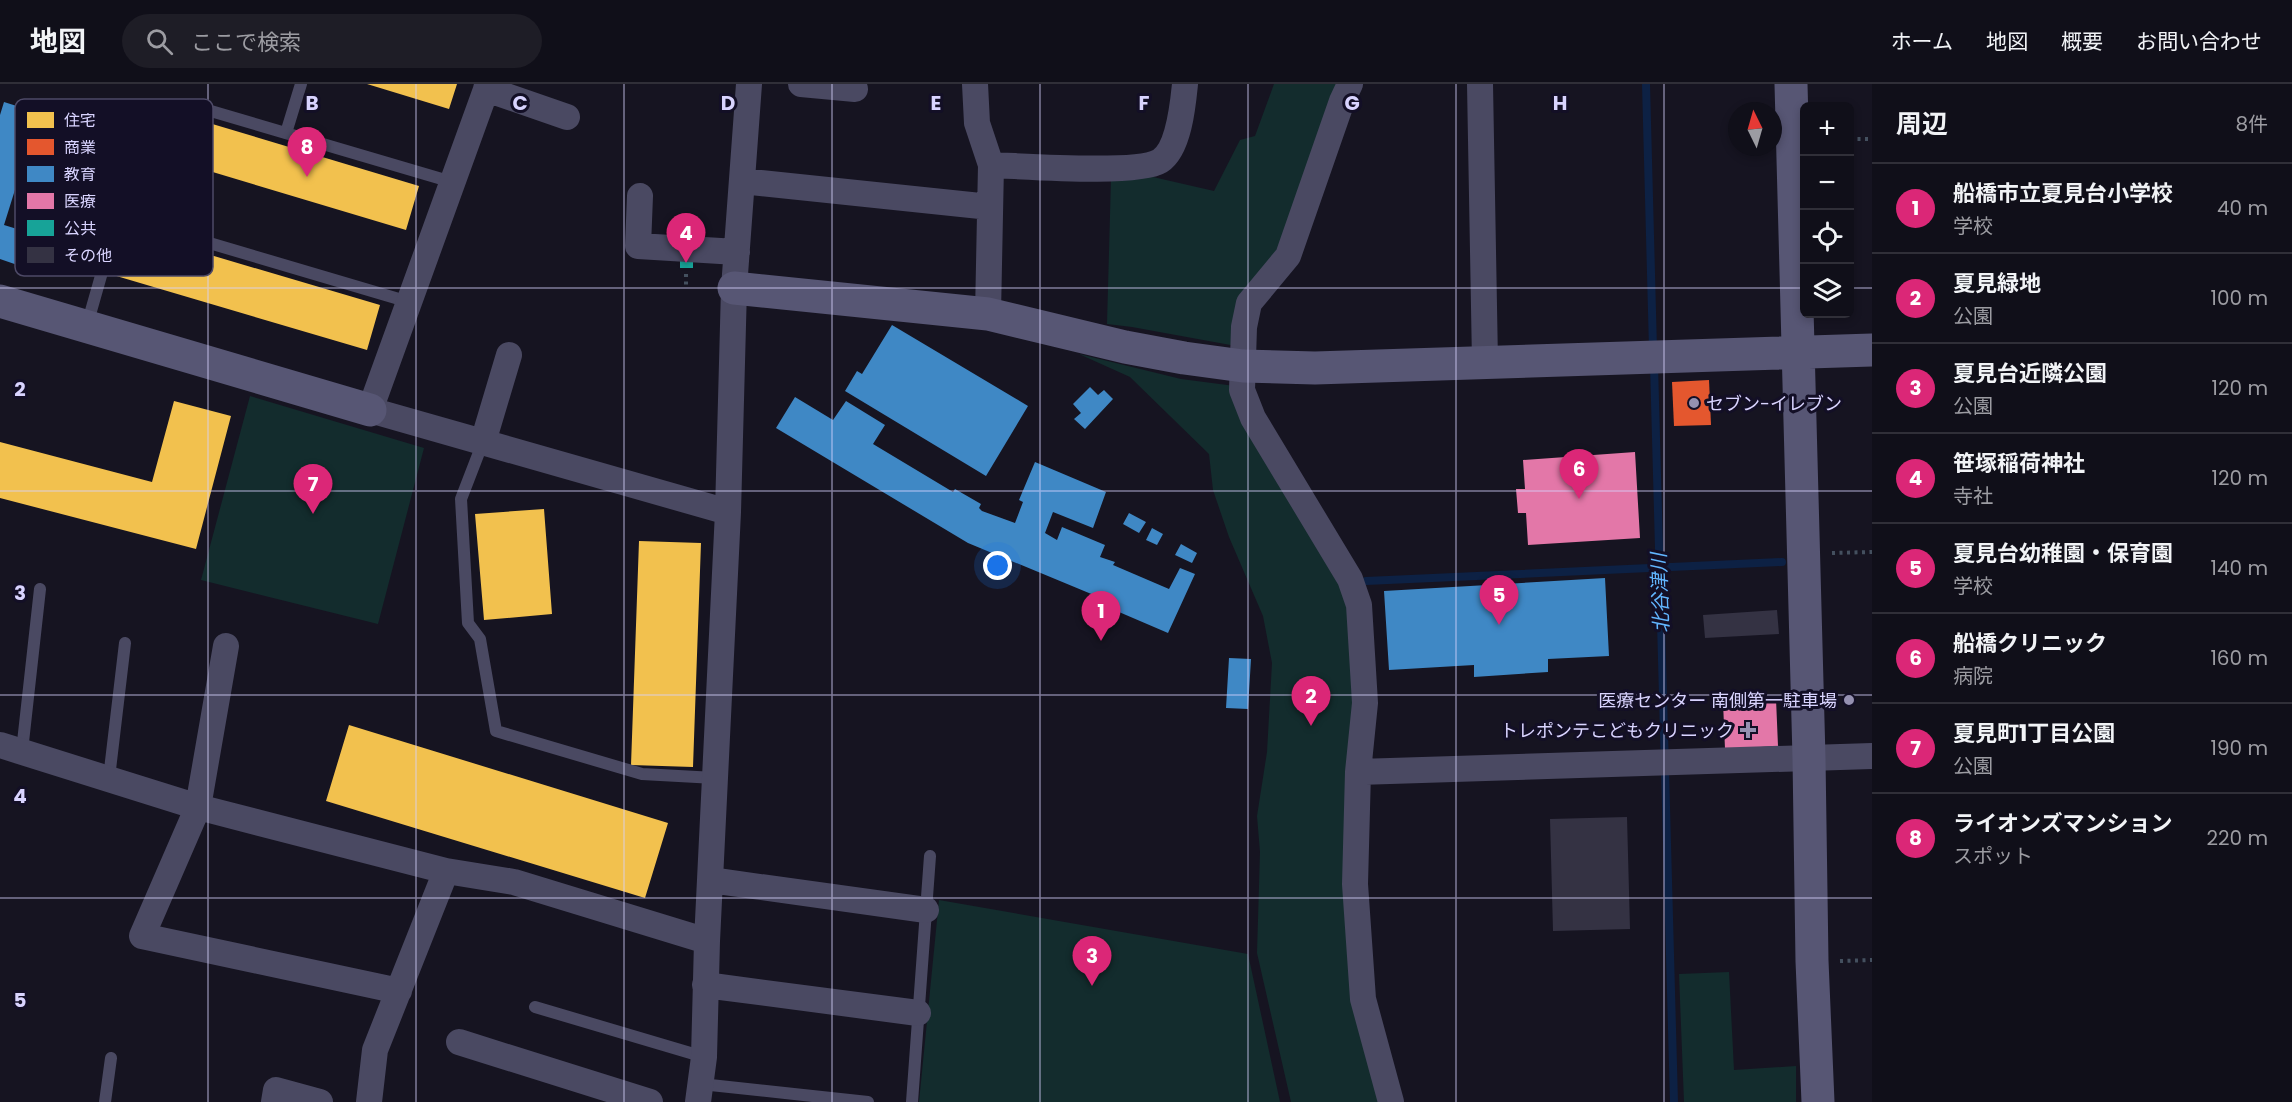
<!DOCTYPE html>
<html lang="ja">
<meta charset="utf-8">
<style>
body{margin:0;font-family:Poppins,"Noto Sans JP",sans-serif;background:#1e1d26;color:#f1f3f6}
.controls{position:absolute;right:18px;top:18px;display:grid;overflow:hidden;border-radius:9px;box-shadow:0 3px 9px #0003}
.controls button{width:54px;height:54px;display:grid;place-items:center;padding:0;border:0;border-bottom:2px solid #302f38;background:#100f19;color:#f1f3f6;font:30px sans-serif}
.compass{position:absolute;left:1728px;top:18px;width:54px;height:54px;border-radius:50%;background:#100f19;box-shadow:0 3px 9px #0003;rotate:355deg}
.you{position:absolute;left:998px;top:482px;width:21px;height:21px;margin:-15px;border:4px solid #fff;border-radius:50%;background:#1a73e8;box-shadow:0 0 0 9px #1a73e833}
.badge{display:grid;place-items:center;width:39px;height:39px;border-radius:50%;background:#db2777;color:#fff;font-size:20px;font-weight:700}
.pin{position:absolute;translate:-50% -50px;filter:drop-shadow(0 2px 3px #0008)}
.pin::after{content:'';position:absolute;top:32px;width:21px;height:18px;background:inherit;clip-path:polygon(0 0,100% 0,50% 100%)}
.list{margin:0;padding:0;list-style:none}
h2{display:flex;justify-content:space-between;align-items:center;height:78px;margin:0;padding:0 24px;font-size:26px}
h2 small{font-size:20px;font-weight:400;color:#9c9ca2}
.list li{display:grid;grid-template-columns:39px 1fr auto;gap:18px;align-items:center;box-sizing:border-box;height:90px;padding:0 24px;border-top:2px solid #302f38}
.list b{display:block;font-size:22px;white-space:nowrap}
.list p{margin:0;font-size:20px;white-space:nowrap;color:#9c9ca2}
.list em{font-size:20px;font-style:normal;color:#9c9ca2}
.icon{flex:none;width:33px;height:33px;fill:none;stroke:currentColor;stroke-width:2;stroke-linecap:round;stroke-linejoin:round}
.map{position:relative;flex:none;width:1872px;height:1018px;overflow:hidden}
header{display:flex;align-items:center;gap:36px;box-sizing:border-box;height:84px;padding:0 30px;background:#100f19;border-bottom:2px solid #302f38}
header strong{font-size:28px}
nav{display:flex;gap:33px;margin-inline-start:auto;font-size:21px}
.search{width:420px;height:54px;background:#1e1d26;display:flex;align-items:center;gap:15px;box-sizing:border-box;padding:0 21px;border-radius:33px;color:#9c9ca2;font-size:22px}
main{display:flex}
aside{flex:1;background:#100f19}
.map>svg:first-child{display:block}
.green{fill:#132c2d}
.homes{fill:#f2c14e}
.shops{fill:#e4572e}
.schools{fill:#3f88c5}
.health{fill:#e377a8}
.public{fill:#17a398}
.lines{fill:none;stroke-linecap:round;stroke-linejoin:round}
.stream{stroke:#0d2144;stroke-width:8}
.building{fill:#343243}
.path{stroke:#44505f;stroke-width:4;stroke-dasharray:3 4.5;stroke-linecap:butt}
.lane{stroke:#4a4962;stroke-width:12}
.street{stroke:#4a4962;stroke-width:26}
.secondary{stroke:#575674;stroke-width:33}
.grid{fill:none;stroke:#d9d4ff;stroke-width:1.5;stroke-opacity:0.55}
.poi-dot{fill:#9591b1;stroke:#130f26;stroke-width:2}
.labels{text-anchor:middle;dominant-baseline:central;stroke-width:6;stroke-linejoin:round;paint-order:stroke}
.poi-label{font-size:18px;fill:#d9d4ff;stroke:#130f26;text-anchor:end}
.water-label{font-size:20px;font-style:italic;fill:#62b6ff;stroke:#130f26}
.key{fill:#130f26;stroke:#4e4a67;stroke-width:1.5}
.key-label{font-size:16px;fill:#d9d4ff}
.grid-label{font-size:20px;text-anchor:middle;font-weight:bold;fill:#d9d4ff;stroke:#130f26;stroke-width:6;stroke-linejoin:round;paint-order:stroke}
</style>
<header>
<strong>地図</strong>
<div class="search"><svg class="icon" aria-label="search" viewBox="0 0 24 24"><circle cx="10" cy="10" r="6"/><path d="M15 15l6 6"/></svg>ここで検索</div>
<nav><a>ホーム</a><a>地図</a><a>概要</a><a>お問い合わせ</a></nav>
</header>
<main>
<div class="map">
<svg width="1872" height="1018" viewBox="0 0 1872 1018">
<rect width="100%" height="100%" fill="#161421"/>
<path class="green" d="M1274,0h67l-59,166 -46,96 -104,-19 -25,-3 4,-145 42,-2 61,14 26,-51 15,-4z
M1079,270l102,25 54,7 115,219 5,95 -7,69 35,333h-92l-34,-149 3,-101 -3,-36 10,-64 5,-89 -9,-47 -34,-79 -16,-47 -4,-36 -79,-77z
M250,312l174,52 -46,176 -177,-44z
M939,816l309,54 32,148h-361z
M1729,888l5,98 62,-4v36h-112l-5,-128z"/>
<path class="homes" d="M367,0h90l-8,25z
M209,39l210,63 -13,44 -210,-63z
M126,146l254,75 -13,45 -254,-75z
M174,317l57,15 -35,133 -196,-51v-56l152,40z
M544,425l8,105 -68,6 -9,-106z
M639,457l62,2 -8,224 -62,-2z
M349,641l319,98 -23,75 -319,-97z"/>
<path class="shops" d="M1709,296l2,45 -37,1 -2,-44z"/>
<path class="schools" d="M4,18l35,11 -35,112 36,11 -11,33 -29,-10v-144z
M892,241l136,81 -42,70 -141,-85 12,-20 5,3z
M1090,303l8,8 6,-5 9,9 -28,30 -11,-10 7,-6 -8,-9z
M795,313l38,23 13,-19 39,24 -12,19 80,48 2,-3 26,15 -2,4 3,3 33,12 8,-21 -4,-2 16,-38 71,30 -13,36 -40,-16 -8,21 12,7 5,-13 43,18 -5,12 15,5 -2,3 56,24 11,-21 15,6 -27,59 -56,-24 1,-6 -145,-60 -192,-115z
M1129,429l17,9 -7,11 -16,-9z
M1152,444l11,6 -6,11 -11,-5z
M1181,460l16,9 -5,10 -17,-8z
M1605,494l4,78 -61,3v13l-74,5v-12l-85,5 -5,-79z
M1229,574l22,1 -3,50 -22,-1z"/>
<path class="health" d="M1635,368l5,86 -112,7 -2,-32h-8l-2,-24h9l-2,-29z
M1776,615l2,47 -53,3 -2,-47z"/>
<path class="public" d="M680,174h13v10h-13z"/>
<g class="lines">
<path class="stream" d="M1646,0l7,265
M1654,280l20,738
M1366,497l416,-19"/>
</g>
<path class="building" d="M1777,526l2,24 -74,4 -2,-23z
M1627,733l3,112 -77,2 -3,-112z"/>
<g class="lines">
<path class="path" d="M1850,55h22
M686,190v14
M1832,469l40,-1
M1840,877l32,-1"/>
<path class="lane" d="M286,49l15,-49
M166,146l38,-121 248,73
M87,241l31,-109 291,86
M483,358l-22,57 7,124 12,16 16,92 146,43 73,4
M22,667l18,-162
M109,694l16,-135
M535,923l169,50
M701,1000l167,18
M105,1018l6,-44
M912,1018l18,-246"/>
<path class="street" d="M488,0l-118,326 358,102
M801,0l54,5
M975,0l2,39 14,42 -3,149
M1350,0l-8,17 -54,155 -39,47 -5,24 -2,63 11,28 97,161 9,26 6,98 -7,69 -3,112 8,115 28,103
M1480,0l5,278
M486,5l81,28
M991,81c33,1 146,10 169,-4 19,-12 23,-57 25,-77
M742,97l248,26
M640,112l-2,50 99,6
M483,358l26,-87
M226,562l-28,161 -56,129 257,55
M0,661l198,62 248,64 68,11 193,59
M1358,688l514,-16
M710,796l216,30
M705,901l213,28
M459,958l191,60
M274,1018l2,-12 44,12
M369,1018l6,-52 71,-179
M698,1018l6,-45 3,-116 21,-429 6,-224 15,-204"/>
<path class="secondary" d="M1791,0l18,674 3,203 6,141
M734,204l254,26 137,33 59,11 59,8 72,2 557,-18
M0,217l370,109"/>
</g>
<path class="grid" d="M208,0v1018M416,0v1018M624,0v1018M832,0v1018M1040,0v1018M1248,0v1018M1456,0v1018M1664,0v1018M0,204h1804M1850,204h22M0,407h1872M0,611h1872M0,814h1872"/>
<g class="poi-dot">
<circle cx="1694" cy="319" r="6"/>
<circle cx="1849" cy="616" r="6"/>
<path d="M1745 637h6v6h6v6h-6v6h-6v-6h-6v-6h6z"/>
</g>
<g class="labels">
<g class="poi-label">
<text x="1706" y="319" text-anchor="start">セブン-イレブン</text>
<text x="1837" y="616">医療センター 南側第一駐車場</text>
<text x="1734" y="646">トレポンテこどもクリニック</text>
</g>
<g class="water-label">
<text transform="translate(1660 509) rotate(-92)">北谷津川</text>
</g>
</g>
<rect x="15" y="15" width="198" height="177" rx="9" class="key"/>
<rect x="27" y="28" width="27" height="16" fill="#f2c14e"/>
<rect x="27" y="55" width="27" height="16" fill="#e4572e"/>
<rect x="27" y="82" width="27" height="16" fill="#3f88c5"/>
<rect x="27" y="109" width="27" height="16" fill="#e377a8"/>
<rect x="27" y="136" width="27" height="16" fill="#17a398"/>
<rect x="27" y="163" width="27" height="16" fill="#343243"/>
<g class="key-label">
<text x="64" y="42">住宅</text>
<text x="64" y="69">商業</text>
<text x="64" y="96">教育</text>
<text x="64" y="123">医療</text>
<text x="64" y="150">公共</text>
<text x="64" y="177">その他</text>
</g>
<g class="grid-label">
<text x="312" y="26">B</text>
<text x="520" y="26">C</text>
<text x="728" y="26">D</text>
<text x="936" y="26">E</text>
<text x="1144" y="26">F</text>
<text x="1352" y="26">G</text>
<text x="1560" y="26">H</text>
<text x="20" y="312">2</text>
<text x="20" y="516">3</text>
<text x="20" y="719">4</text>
<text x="20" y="923">5</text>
</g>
</svg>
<div class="controls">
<button>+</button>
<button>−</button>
<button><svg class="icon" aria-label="locate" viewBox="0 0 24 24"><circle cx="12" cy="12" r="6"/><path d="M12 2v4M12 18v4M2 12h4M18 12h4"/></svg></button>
<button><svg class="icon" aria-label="layers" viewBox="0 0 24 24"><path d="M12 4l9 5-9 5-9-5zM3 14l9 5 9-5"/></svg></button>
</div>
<svg class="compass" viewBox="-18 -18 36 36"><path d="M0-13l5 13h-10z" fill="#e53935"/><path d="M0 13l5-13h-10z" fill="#9c9ca2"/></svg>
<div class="you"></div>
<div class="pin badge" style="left:1101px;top:557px">1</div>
<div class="pin badge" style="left:1311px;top:642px">2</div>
<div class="pin badge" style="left:1092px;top:902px">3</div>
<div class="pin badge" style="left:686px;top:179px">4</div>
<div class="pin badge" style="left:1499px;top:541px">5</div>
<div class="pin badge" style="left:1579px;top:415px">6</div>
<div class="pin badge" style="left:313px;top:430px">7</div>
<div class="pin badge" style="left:307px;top:93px">8</div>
</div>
<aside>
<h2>周辺<small>8件</small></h2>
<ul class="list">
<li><span class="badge">1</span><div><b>船橋市立夏見台小学校</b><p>学校</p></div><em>40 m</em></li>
<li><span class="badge">2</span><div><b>夏見緑地</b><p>公園</p></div><em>100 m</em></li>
<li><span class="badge">3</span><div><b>夏見台近隣公園</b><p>公園</p></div><em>120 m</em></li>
<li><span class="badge">4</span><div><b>笹塚稲荷神社</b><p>寺社</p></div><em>120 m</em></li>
<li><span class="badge">5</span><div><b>夏見台幼稚園・保育園</b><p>学校</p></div><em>140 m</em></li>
<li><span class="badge">6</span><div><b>船橋クリニック</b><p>病院</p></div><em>160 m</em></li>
<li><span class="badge">7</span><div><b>夏見町1丁目公園</b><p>公園</p></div><em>190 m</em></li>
<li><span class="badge">8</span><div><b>ライオンズマンション</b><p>スポット</p></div><em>220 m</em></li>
</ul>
</aside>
</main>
